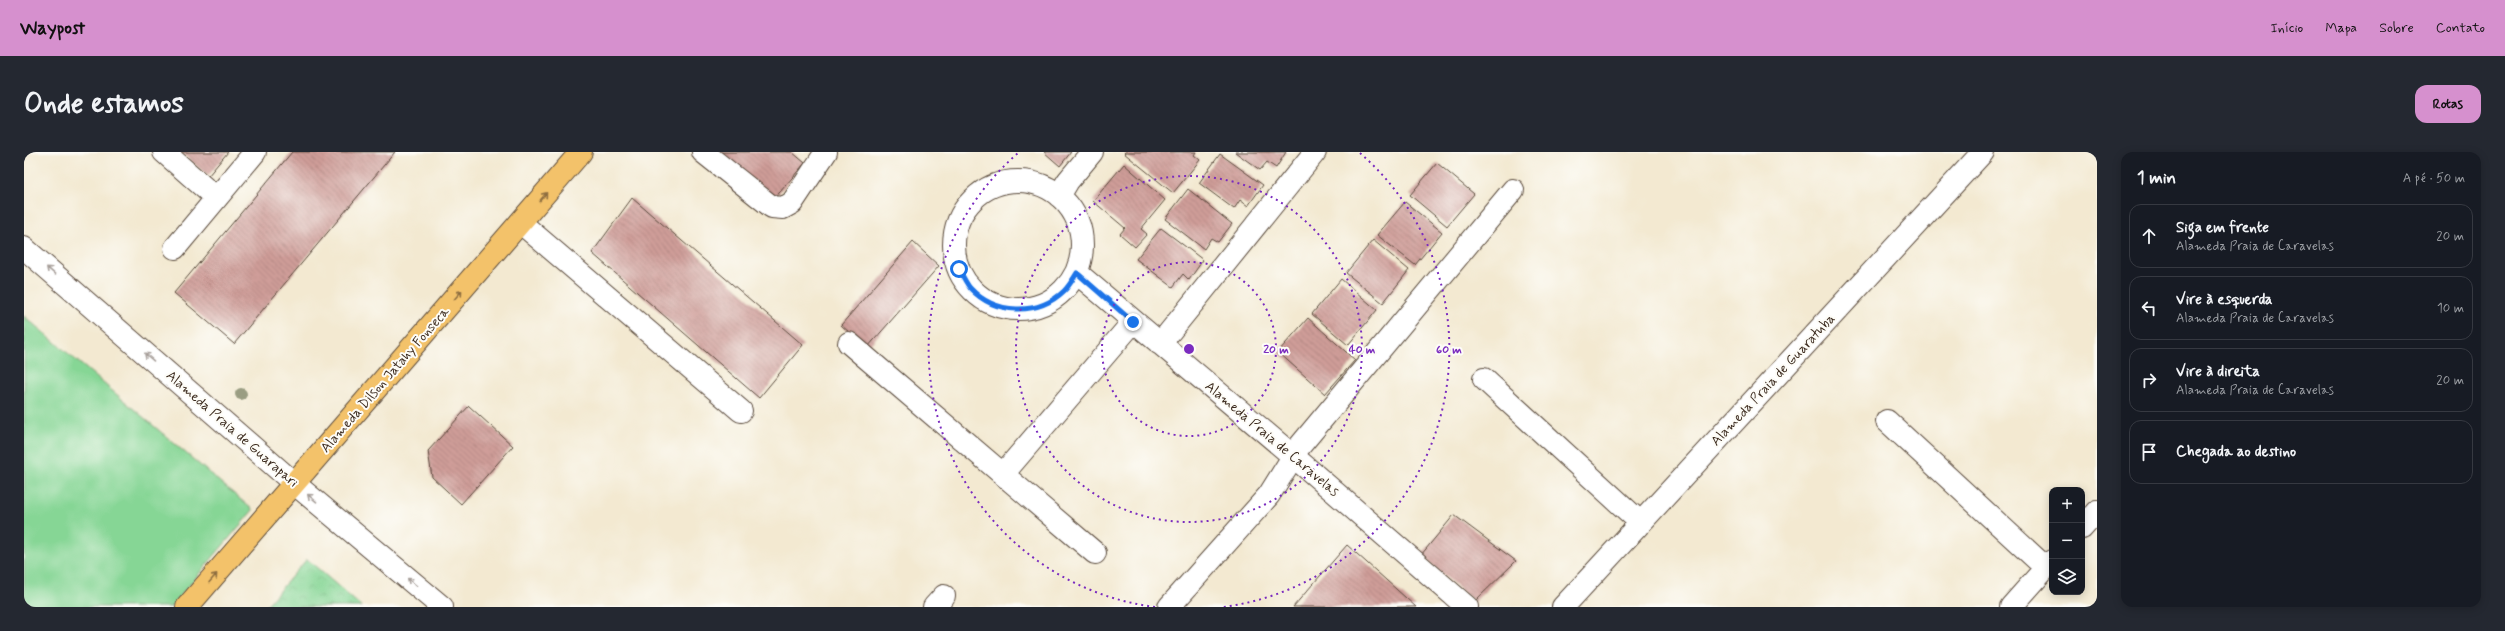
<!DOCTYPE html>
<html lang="pt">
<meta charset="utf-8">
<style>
body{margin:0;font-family:Mynerve,sans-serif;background:#242831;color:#f1f3f6}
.controls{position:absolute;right:12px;bottom:12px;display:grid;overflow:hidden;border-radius:8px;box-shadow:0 2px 10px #0003}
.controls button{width:36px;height:36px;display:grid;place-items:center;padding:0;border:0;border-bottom:1px solid #363941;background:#171b24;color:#f1f3f6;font:20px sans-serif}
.stop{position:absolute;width:12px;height:12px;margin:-9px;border:3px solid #1a73e8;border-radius:50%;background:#fff}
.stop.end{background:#1a73e8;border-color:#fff;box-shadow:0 1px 4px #0008}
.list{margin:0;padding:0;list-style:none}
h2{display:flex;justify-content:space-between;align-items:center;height:52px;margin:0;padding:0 16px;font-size:17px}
h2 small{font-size:13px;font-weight:400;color:#9ea1a6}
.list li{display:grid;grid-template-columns:26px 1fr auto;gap:12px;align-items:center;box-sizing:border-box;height:64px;margin:0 8px 8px;padding:0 8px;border:1px solid #363941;border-radius:12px}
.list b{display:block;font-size:15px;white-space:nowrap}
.list p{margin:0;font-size:13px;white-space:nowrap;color:#9ea1a6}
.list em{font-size:13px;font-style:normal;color:#9ea1a6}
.icon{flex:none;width:22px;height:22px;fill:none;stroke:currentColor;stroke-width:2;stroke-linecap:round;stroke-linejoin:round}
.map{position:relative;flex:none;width:2073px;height:455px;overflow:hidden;border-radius:12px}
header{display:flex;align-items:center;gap:24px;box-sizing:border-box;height:56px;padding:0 20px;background:#d690ce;color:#111}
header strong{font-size:19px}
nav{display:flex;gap:22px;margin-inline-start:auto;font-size:14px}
.intro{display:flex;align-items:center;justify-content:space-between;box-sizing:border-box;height:96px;padding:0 24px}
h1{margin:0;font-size:28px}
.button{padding:10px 18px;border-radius:12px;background:#d690ce;color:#111;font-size:14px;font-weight:700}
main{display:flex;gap:24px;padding:0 24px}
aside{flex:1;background:#171b24;border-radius:12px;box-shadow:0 2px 10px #0003}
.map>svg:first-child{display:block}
.green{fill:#86d695;stroke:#60805a}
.park{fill:url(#park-crowns);stroke:#60805a}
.building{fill:url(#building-back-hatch)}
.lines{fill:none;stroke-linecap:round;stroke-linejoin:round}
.minor-casing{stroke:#574739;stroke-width:24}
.major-casing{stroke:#574739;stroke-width:24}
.minor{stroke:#fff;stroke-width:22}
.major{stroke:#f3c26a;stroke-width:22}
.tree{fill:#9a9d82}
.oneway{stroke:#8e6e40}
.oneway2{stroke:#a79f9a}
.route{stroke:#1a73e8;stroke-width:5}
.ring{fill:none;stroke:#7b2cbf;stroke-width:2;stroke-dasharray:2 4}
.labels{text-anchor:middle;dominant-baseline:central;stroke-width:4;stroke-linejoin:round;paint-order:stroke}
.street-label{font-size:14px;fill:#3b2a1e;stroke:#fdfcf7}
.centre{fill:#7b2cbf;stroke:#fdfcf7;stroke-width:2}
.ring-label{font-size:12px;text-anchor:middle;font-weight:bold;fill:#7b2cbf;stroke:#fdfcf7;stroke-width:4;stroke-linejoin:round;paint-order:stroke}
</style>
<header>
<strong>Waypost</strong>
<nav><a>Início</a><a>Mapa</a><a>Sobre</a><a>Contato</a></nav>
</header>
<div class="intro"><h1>Onde estamos</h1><a class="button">Rotas</a></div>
<main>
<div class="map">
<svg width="2073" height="455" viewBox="0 0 2073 455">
<defs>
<pattern id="park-crowns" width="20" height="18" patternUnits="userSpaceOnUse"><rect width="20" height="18" fill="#86d695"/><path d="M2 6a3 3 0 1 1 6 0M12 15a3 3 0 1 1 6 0" fill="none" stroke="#75b880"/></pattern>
<pattern id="building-back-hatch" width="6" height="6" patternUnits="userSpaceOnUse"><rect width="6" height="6" fill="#cf9d99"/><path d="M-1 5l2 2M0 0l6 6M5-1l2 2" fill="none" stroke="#a9807c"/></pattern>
</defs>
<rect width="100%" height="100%" fill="#fdfcf7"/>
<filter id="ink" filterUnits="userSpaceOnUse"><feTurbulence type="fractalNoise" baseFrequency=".025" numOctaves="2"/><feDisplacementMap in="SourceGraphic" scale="8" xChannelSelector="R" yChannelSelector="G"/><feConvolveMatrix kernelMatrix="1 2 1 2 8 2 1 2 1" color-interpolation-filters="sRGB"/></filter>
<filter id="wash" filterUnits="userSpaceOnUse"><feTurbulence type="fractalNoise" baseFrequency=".012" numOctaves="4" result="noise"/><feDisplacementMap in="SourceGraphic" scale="16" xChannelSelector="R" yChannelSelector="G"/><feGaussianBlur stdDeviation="0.9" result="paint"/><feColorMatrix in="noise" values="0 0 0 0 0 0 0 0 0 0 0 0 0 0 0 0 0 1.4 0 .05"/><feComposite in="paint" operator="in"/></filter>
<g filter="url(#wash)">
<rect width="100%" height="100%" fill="#f3e9d1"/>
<path class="green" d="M0,164l229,194 -82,97h-147z"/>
<path class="park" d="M283,407l55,48h-97z"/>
<g id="blocks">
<path class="building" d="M156,0h48l-20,24z
M268,0h103l-161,192 -60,-51z
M695,0h73l13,11 -32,37z
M1020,0h27l-11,14z
M1101,0h71l-2,3 6,5 -27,33 -49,-40z
M1211,0h51l-10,16 -9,-6 -7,8z
M1196,2l43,31 -15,21 -8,-6 -6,9 -35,-26z
M1413,11l37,31 -27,32 -37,-31z
M1100,12l41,36 -24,29 6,5 -12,13 -15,-13 5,-6 -32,-27z
M1164,37l44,35 -14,18 -7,-4 -7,11 -39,-30z
M608,46l171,147 -44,53 -167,-145z
M1381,50l37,30 -27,33 -38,-30z
M1137,76l42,32 -14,20 -6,-6 -10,13 -37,-28z
M1349,88l36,30 -26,33 -37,-30z
M889,90l26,24 -72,82 -26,-23z
M1317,127l36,31 -29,35 -36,-31z
M1284,166l47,42 -30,34 -47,-42z
M445,254l44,40 -52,58 -29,-27 -4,-26z
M1430,363l62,46 -42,41 -53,-47z
M1323,393l69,62h-123z"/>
</g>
</g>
<g filter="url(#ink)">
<use href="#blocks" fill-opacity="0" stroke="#574739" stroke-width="1"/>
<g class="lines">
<defs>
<path id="minor" d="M140,0l52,46
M679,0l69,55 11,1 9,-5 34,-51
M930 93a64 64 0 1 1 128 0a64 64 0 1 1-128 0Z
M1035,44l9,-15 24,-29
M497,71l220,188
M0,96l271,236 147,123
M151,96l80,-96
M1053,121l216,183 174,151
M825,191l246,210
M1136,192l155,-192
M1460,227l157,144
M1863,269l159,147
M979,322l130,-152
M2058,376l15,-17
M910,455l10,-11
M1145,455l100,-112 30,-48 214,-257
M1539,455l420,-455
M1987,455l41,-46"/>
<path id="major" d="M163,455l394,-455"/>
</defs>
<use href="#minor" class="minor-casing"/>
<use href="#major" class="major-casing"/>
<use href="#minor" class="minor"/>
<use href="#major" class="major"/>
</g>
<circle class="tree" cx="217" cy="242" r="6"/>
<defs><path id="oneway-shaft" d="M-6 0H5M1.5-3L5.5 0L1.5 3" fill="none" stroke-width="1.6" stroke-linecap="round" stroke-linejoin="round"/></defs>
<g class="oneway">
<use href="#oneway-shaft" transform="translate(519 45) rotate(-50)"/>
<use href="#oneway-shaft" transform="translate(434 143) rotate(-49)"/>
<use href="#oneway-shaft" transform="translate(189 426) rotate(-49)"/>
</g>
<g class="oneway2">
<use href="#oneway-shaft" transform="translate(27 119) rotate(-139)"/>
<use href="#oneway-shaft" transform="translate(125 205) rotate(-139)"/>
<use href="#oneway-shaft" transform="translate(288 346) rotate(-140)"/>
<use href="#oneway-shaft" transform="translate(388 430) rotate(-140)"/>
</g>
</g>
<g class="lines" filter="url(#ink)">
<path class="route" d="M935,117c3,6 7,14 11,19 25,27 68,28 94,3 5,-5 9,-12 13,-18l56,49"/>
</g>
<g class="ring">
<circle cx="1165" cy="197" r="87"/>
<circle cx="1165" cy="197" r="173"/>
<path d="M1131 455A260 260 0 0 1 994 1M1336 1A260 260 0 0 1 1199 455"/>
</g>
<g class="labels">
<g class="street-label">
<text transform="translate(361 228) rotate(-49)">Alameda Dilson Jatahy Fonseca</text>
<text transform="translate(1749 228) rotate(-47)">Alameda Praia de Guaratuba</text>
<text transform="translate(208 277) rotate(41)">Alameda Praia de Guarapari</text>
<text transform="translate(1248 287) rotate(40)">Alameda Praia de Caravelas</text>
</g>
</g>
<circle cx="1165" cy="197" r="6" class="centre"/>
<g class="ring-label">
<text x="1252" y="201">20 m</text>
<text x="1338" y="201">40 m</text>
<text x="1425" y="201">60 m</text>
</g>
</svg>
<div class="controls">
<button>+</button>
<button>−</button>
<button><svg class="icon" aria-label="layers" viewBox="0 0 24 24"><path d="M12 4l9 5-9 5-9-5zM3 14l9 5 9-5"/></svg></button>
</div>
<div class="stop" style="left:935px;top:117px"></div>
<div class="stop end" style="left:1109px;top:170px"></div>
</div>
<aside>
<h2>1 min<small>A pé · 50 m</small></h2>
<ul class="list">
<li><svg class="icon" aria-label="ahead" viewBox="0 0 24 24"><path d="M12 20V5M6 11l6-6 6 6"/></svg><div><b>Siga em frente</b><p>Alameda Praia de Caravelas</p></div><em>20 m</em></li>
<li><svg class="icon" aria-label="left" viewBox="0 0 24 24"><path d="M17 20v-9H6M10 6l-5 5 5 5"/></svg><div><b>Vire à esquerda</b><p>Alameda Praia de Caravelas</p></div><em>10 m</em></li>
<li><svg class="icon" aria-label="right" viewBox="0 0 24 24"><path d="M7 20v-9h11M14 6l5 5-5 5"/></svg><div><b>Vire à direita</b><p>Alameda Praia de Caravelas</p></div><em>20 m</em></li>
<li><svg class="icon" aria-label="arrive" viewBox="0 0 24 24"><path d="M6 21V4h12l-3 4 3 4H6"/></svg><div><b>Chegada ao destino</b></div></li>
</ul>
</aside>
</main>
